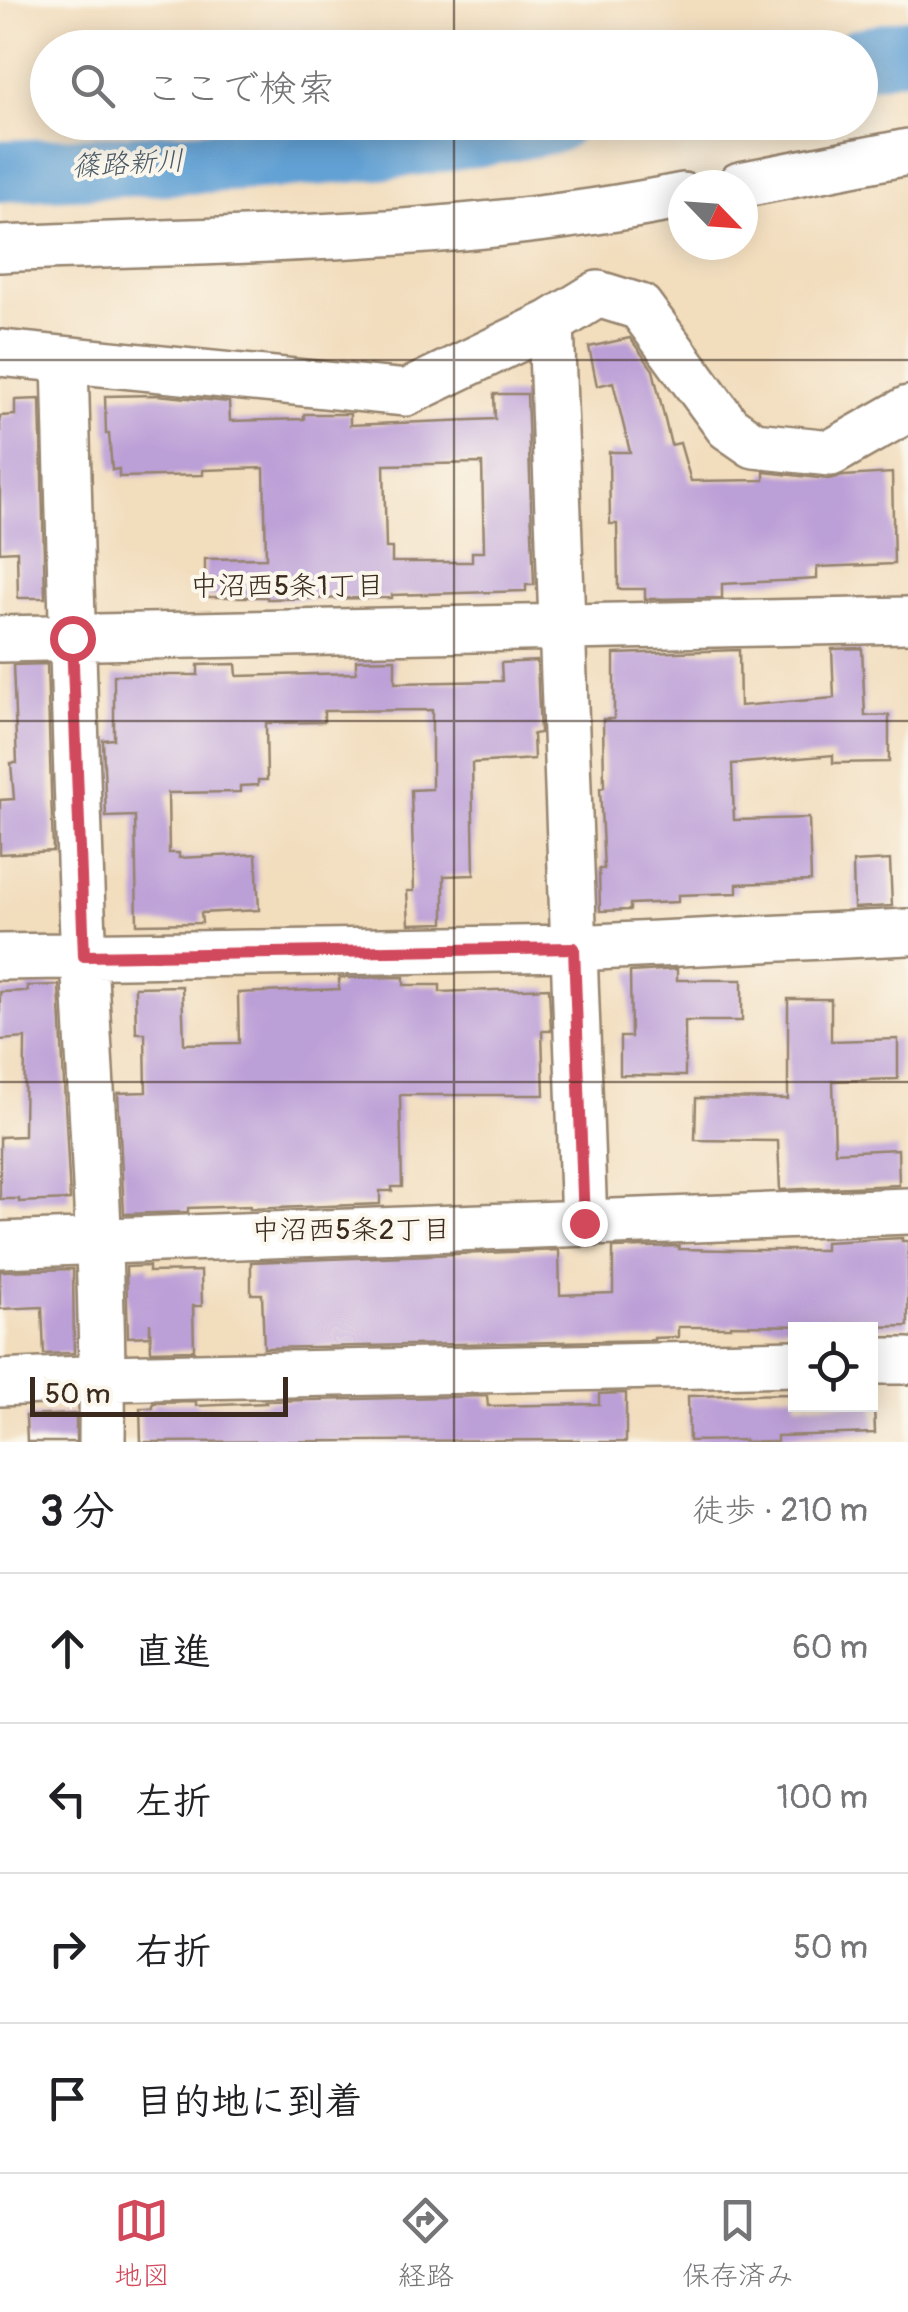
<!DOCTYPE html>
<html lang="ja">
<meta charset="utf-8">
<style>
body{margin:0;font-family:Pangolin,"Klee One",sans-serif;background:#f6f6f6;color:#202124}
.controls{position:absolute;right:30px;bottom:30px;display:grid;overflow:hidden;border-radius:0px;box-shadow:0 5px 25px #0003}
.controls button{width:90px;height:90px;display:grid;place-items:center;padding:0;border:0;border-bottom:2px solid #e0e0e0;background:#fff;color:#202124;font:50px sans-serif}
.compass{position:absolute;left:668px;top:170px;width:90px;height:90px;border-radius:50%;background:#fff;box-shadow:0 5px 25px #0003;rotate:115deg}
.scale{position:absolute;left:30px;bottom:25px;width:258px;box-sizing:border-box;padding-left:10px;border:5px solid #3b2a1e;border-top:0;font-size:28px;line-height:35px;white-space:nowrap;color:#3b2a1e;-webkit-text-stroke:8px #fbf7ec;paint-order:stroke}
.stop{position:absolute;width:30px;height:30px;margin:-22px;border:8px solid #d1495b;border-radius:50%;background:#fff}
.stop.end{background:#d1495b;border-color:#fff;box-shadow:0 2px 10px #0008}
.list{margin:0;padding:0;list-style:none}
h2{display:flex;justify-content:space-between;align-items:center;height:130px;margin:0;padding:0 40px;font-size:42px}
h2 small{font-size:32px;font-weight:400;color:#757577}
.list li{display:grid;grid-template-columns:65px 1fr auto;gap:30px;align-items:center;box-sizing:border-box;height:150px;padding:0 40px;border-top:2px solid #e0e0e0}
.list b{display:block;font-size:38px;white-space:nowrap}
.list em{font-size:32px;font-style:normal;color:#757577}
.icon{flex:none;width:55px;height:55px;fill:none;stroke:currentColor;stroke-width:2;stroke-linecap:round;stroke-linejoin:round}
.map{position:relative;flex:none;width:908px;height:1442px;overflow:hidden}
.search{position:absolute;background:#fff;box-shadow:0 5px 25px #0003;left:30px;right:30px;top:30px;height:110px;display:flex;align-items:center;gap:25px;box-sizing:border-box;padding:0 35px;border-radius:55px;color:#757577;font-size:38px}
.sheet{height:730px;background:#fff}
nav{display:flex;justify-content:space-around;align-items:center;box-sizing:border-box;height:140px;border-top:2px solid #e0e0e0;background:#fff;font-size:28px;color:#757577}
nav a{display:grid;justify-items:center;gap:5px}
nav .on{color:#d1495b}
.map>svg:first-child{display:block}
.lines{fill:none;stroke-linecap:round;stroke-linejoin:round}
.river{stroke:#62a1d4;stroke-width:62}
.building{fill:#bb9fd7;fill-rule:evenodd}
.minor-casing{stroke:#96846e;stroke-width:50}
.minor{stroke:#fff;stroke-width:45}
.route{stroke:#d1495b;stroke-width:12}
.grid{fill:none;stroke:#3b2a1e;stroke-width:2.5;stroke-opacity:0.55}
.labels{text-anchor:middle;dominant-baseline:central;stroke-width:8;stroke-linejoin:round;paint-order:stroke}
.water-label{font-size:28px;font-style:italic;fill:#4b5a67;stroke:#fbf7ec}
.neighbourhood-label{font-size:28px;fill:#3b2a1e;stroke:#fbf7ec}
</style>
<div class="map">
<svg width="908" height="1442" viewBox="0 0 908 1442">
<rect width="100%" height="100%" fill="#fbf7ec"/>
<filter id="ink" filterUnits="userSpaceOnUse"><feTurbulence type="fractalNoise" baseFrequency=".01" numOctaves="2"/><feDisplacementMap in="SourceGraphic" scale="20" xChannelSelector="R" yChannelSelector="G"/><feConvolveMatrix kernelMatrix="1 2 1 2 8 2 1 2 1" color-interpolation-filters="sRGB"/></filter>
<filter id="wash" filterUnits="userSpaceOnUse"><feTurbulence type="fractalNoise" baseFrequency=".0048" numOctaves="4" result="noise"/><feDisplacementMap in="SourceGraphic" scale="40" xChannelSelector="R" yChannelSelector="G"/><feGaussianBlur stdDeviation="2.25" result="paint"/><feColorMatrix in="noise" values="0 0 0 0 0 0 0 0 0 0 0 0 0 0 0 0 0 1.4 0 .05"/><feComposite in="paint" operator="in"/></filter>
<g filter="url(#wash)">
<rect width="100%" height="100%" fill="#f2ddbd"/>
<g class="lines">
<path class="river" d="M860,59l48,-10
M0,171c185,-8 372,-11 554,-49"/>
</g>
<g id="blocks">
<path class="building" d="M630,338l23,32 18,75 9,-2 11,38 73,-1v-8l64,7 16,-3 48,-3 2,91 -77,3v12l-95,5v14l-77,1v-10h-27l-1,-65h-7l-1,-72h21l-17,-70 -16,4 -8,-39z
M494,394h33l7,191h-8v6l-134,4v3l-125,1v-2h-62v-38l61,-1 -2,-90 -61,2v5l-84,2v-8l-7,1 -3,-36h-3l-1,-38 52,-1 72,7 1,19 74,-2v-5h46v11l145,-6zM482,463l2,89h-12v10h-80v-14h-6l-2,-83z
M40,399l5,199h-27l-1,-47 -17,1v-136l15,-1v-15z
M862,648l3,68 24,-1v47l-56,1v-8l-101,9 2,56 75,-2 2,63 -74,3v9l-59,2v7l-48,2v6l-30,1 -1,-42h5l-4,-81 4,-1 -1,-68h11v-65l125,-4 1,56 94,-8 -2,-49z
M395,659v24l107,-2 -1,-18 36,-2 3,72 -7,1 1,25 -62,4 2,112 -30,1v47l-35,1 -2,-33h7l-3,-101 21,-1v-79l-108,1v11l-58,1 1,57h-9v5l-18,1v6l-72,1 1,60h10v5l77,-4 3,56 -58,3 1,10 -65,1 -2,-108 -29,1 -3,-77 11,-1v-64h84v-10l38,-1 1,12 119,-3v-13z
M47,664l6,187 -53,3v-54l14,-1 -3,-36h6l-4,-98z
M890,860l2,46 -38,2 -1,-46z
M677,969v11h65v41h-57v55l-65,-1v-38h11l-1,-65z
M404,977v8h36v7l109,-4 2,43h-9l2,64h-144l2,92h-10v4h-12v13l-130,5v-3l-62,2v4l-64,2 -6,-121 28,-1 -1,-59h-9l-1,-46 47,-1 2,58 55,-1 -1,-50 101,-4v-11z
M59,985l11,215 -51,2v-3h-19v-62l24,-1 1,-98 -25,2v-48l28,-1 -1,-5z
M788,999h43v42l67,-2v40l-65,2 2,71 63,-3 1,36 -119,5 -2,-49 -83,-1 1,-42 92,1z
M902,1238v3h6v85l-36,1v3h-57v-4l-84,-1v2h-53v10l-24,1v2l-390,8 -2,-54h-11v-32l308,-12 1,45 53,-2v-45l66,-2v3l52,1h94v-8z
M149,1266v6l52,-1 1,35h-9l1,44 -43,1 -1,-28v13l-22,1 -2,-70z
M73,1269l1,84 -30,1 -2,-47 -42,2v-38z
M626,1393v49h-47v-2l-438,2 -1,-34h13v-5l43,-1v4l70,-3 -1,-2 222,-5 1,10 111,-2v-10z
M796,1394v10h78l1,29 -98,3v6h-33v-2l-55,1 -1,-45z
M76,1414v28h-49l-1,-26z"/>
</g>
</g>
<g filter="url(#ink)">
<use href="#blocks" fill-opacity="0" stroke="#96846e" stroke-width="2.5"/>
<g class="lines">
<defs>
<path id="minor" d="M740,185l168,-33
M0,249c228,-10 459,-8 683,-53
M551,323l33,900
M0,353l406,40 145,-70 47,-29 42,13 88,120 26,18 77,8 77,-44
M65,360c5,199 10,399 19,598 8,161 20,322 18,484
M0,639l908,-19
M0,957l574,-9 334,-16
M0,1245l908,-34
M870,1361h38
M0,1383l103,-5 693,-15"/>
</defs>
<use href="#minor" class="minor-casing"/>
<use href="#minor" class="minor"/>
</g>
</g>
<g class="lines" filter="url(#ink)">
<path class="route" d="M72,638l12,318 490,-8 10,275"/>
</g>
<path class="grid" d="M454,0v48M454,122v1320M0,360h908M0,721h908M0,1082h908"/>
<g class="labels">
<g class="water-label">
<text transform="translate(128 164) rotate(-3)">篠路新川</text>
</g>
<g class="neighbourhood-label">
<text x="287" y="586">中沼西5条1丁目</text>
<text x="351" y="1230">中沼西5条2丁目</text>
</g>
</g>
</svg>
<div class="controls">
<button><svg class="icon" aria-label="locate" viewBox="0 0 24 24"><circle cx="12" cy="12" r="6"/><path d="M12 2v4M12 18v4M2 12h4M18 12h4"/></svg></button>
</div>
<svg class="compass" viewBox="-18 -18 36 36"><path d="M0-13l5 13h-10z" fill="#e53935"/><path d="M0 13l5-13h-10z" fill="#757577"/></svg>
<div class="scale">50 m</div>
<div class="stop" style="left:72px;top:638px"></div>
<div class="stop end" style="left:584px;top:1223px"></div>
<div class="search"><svg class="icon" aria-label="search" viewBox="0 0 24 24"><circle cx="10" cy="10" r="6"/><path d="M15 15l6 6"/></svg>ここで検索</div>
</div>
<section class="sheet">
<h2>3 分<small>徒歩 · 210 m</small></h2>
<ul class="list">
<li><svg class="icon" aria-label="ahead" viewBox="0 0 24 24"><path d="M12 20V5M6 11l6-6 6 6"/></svg><div><b>直進</b></div><em>60 m</em></li>
<li><svg class="icon" aria-label="left" viewBox="0 0 24 24"><path d="M17 20v-9H6M10 6l-5 5 5 5"/></svg><div><b>左折</b></div><em>100 m</em></li>
<li><svg class="icon" aria-label="right" viewBox="0 0 24 24"><path d="M7 20v-9h11M14 6l5 5-5 5"/></svg><div><b>右折</b></div><em>50 m</em></li>
<li><svg class="icon" aria-label="arrive" viewBox="0 0 24 24"><path d="M6 21V4h12l-3 4 3 4H6"/></svg><div><b>目的地に到着</b></div></li>
</ul>
</section>
<nav>
<a class="on"><svg class="icon" aria-label="map" viewBox="0 0 24 24"><path d="M3 6l6-2 6 2 6-2v14l-6 2-6-2-6 2zM9 4v14M15 6v14"/></svg>地図</a>
<a><svg class="icon" aria-label="directions" viewBox="0 0 24 24"><path d="M12 3l9 9-9 9-9-9zM9 14v-3h6M13 9l2 2-2 2"/></svg>経路</a>
<a><svg class="icon" aria-label="saved" viewBox="0 0 24 24"><path d="M7 4h10v16l-5-4-5 4z"/></svg>保存済み</a>
</nav>
